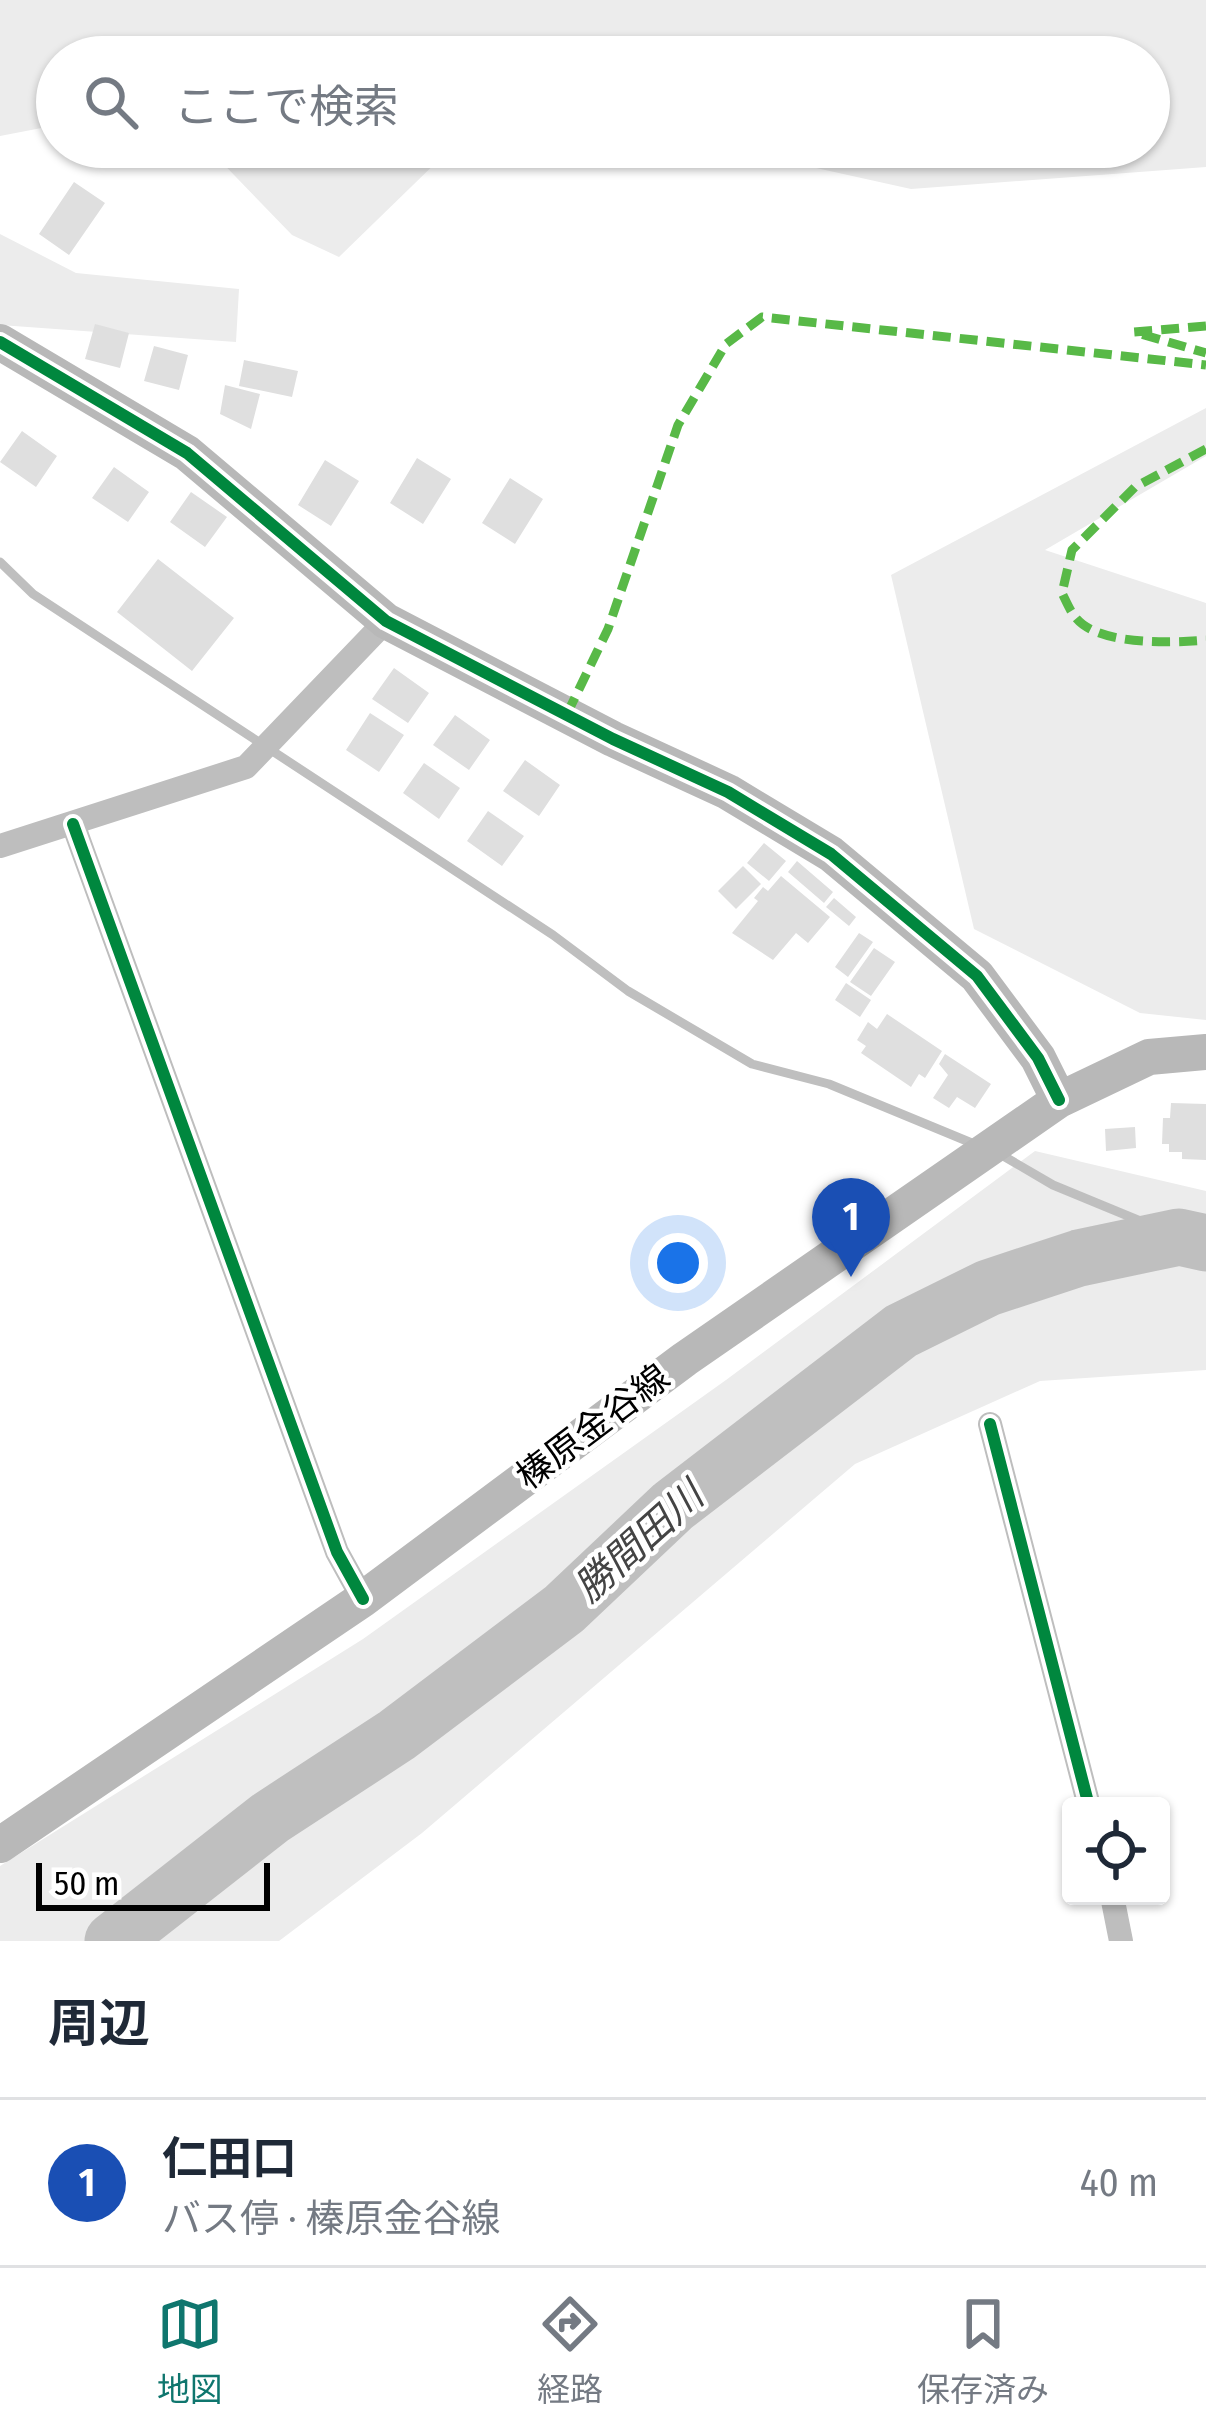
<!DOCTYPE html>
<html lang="ja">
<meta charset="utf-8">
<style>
body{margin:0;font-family:"Fira Sans Condensed","Noto Sans JP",sans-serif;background:#f6f6f7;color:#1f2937}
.controls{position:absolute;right:36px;bottom:36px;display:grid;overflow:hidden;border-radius:12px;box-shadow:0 3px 9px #0004}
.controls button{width:108px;height:108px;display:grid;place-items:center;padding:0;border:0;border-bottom:3px solid #e0e1e3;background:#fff;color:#1f2937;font:60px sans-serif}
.scale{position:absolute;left:36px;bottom:30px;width:234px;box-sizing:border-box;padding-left:12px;border:6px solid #000;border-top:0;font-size:33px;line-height:42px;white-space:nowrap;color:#000;-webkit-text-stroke:9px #fff;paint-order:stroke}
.you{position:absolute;left:678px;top:1263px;width:42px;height:42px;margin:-30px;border:9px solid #fff;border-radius:50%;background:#1a73e8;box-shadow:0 0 0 18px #1a73e833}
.badge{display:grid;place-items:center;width:78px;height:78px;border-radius:50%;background:#0f766e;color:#fff;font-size:39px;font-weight:700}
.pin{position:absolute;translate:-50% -99px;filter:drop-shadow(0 3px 6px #0008)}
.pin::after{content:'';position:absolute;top:63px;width:42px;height:36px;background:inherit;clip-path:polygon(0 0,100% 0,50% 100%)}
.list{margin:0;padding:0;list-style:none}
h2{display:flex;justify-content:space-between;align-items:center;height:156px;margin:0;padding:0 48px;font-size:51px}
h2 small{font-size:39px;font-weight:400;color:#747a83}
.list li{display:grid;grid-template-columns:78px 1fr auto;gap:36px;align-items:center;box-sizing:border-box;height:168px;padding:0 48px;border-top:3px solid #e0e1e3}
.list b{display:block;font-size:45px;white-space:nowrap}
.list p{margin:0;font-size:39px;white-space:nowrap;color:#747a83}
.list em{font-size:39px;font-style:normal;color:#747a83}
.icon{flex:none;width:66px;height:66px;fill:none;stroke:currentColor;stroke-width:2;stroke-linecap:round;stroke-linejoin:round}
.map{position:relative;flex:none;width:1206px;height:1941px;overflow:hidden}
.search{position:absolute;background:#fff;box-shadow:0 3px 9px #0004;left:36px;right:36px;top:36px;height:132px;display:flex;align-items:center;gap:30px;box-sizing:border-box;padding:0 42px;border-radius:66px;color:#747a83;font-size:45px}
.sheet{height:324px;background:#fff}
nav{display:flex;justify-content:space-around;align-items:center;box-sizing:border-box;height:168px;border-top:3px solid #e0e1e3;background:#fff;font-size:33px;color:#747a83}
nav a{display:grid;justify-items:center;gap:6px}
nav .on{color:#0f766e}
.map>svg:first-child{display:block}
.green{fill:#ececec}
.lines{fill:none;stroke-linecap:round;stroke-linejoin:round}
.stream{stroke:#bfbfbf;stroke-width:9}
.river{stroke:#bfbfbf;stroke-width:57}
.building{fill:#dfdfdf}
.street{stroke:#bebebe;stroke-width:24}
.secondary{stroke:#b8b8b8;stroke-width:36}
.quiet{stroke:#58b947;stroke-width:9;stroke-dasharray:18 9;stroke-linecap:butt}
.cycleway-casing{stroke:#fff;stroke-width:20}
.cycleway{stroke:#00873e;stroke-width:12}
.labels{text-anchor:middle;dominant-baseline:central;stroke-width:9;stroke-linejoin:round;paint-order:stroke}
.street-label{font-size:36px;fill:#000;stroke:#fff}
.water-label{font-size:39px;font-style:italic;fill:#444;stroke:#fff}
</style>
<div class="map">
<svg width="1206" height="1941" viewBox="0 0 1206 1941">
<rect width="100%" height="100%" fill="#fff"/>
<path class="green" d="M0,0h1206v167l-295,22 -189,-42h427v-90h-1092v68l-57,11z
M207,147h276l-36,5 -108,105 -47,-22z
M0,234l76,39 163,16 -3,53 -236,-17z
M1206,408v48l-161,94 161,53v417l-66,-7 -166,-84 -83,-354z
M1035,1151l171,40v179l-166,11 -185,83 -433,369 -143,108h-279v-75l363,-227 363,-259z"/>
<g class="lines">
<path class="stream" d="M0,562l33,32 520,341 75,56 124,73 77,20 150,62
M1000,1154l53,31 126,52"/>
<path class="river" d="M113,1941l157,-123 127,-83 167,-126 109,-103 228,-175 87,-43 91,-30 100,-21 27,6"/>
</g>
<path class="building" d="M74,182l31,21 -36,52 -30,-21z
M95,324l34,9 -9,35 -35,-9z
M154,346l34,9 -9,35 -35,-9z
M244,360l54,11 -6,26 -53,-11z
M225,385l35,9 -9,35 -31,-15z
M22,431l35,25 -21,31 -36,-25z
M417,458l34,21 -28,45 -33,-21z
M325,460l34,21 -28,45 -33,-21z
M114,467l35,25 -21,30 -36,-24z
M510,478l33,21 -28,45 -33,-21z
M191,492l36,25 -22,30 -35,-25z
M158,559l76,59 -42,53 -75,-59z
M394,668l35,25 -21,30 -36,-24z
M370,713l34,22 -25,37 -33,-22z
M455,715l35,25 -21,30 -36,-25z
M525,760l35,25 -21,31 -36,-25z
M424,763l36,25 -21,31 -36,-26z
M488,811l36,25 -22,30 -35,-25z
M764,843l22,18 -17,20 -22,-18z
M797,861l36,31 -9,11 -36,-31z
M743,866l18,18 -25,25 -18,-18z
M781,876l49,41 -22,26 -12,-10 -23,27 -41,-27 26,-32 -4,-3 9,-11 5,4z
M834,898l22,19 -7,9 -23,-19z
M859,933l14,9 -25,35 -13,-10z
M874,948l21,14 -24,34 -21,-14z
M846,983l25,17 -11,17 -25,-17z
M887,1014l55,37 -17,27 -6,-4 -8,13 -50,-34 5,-7 -9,-6 11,-18 9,7z
M945,1054l46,30 -16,24 -18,-11 -8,11 -16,-10 15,-23 -9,-11z
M1171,1103l35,1v56l-24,-1v-7h-13v-8h-7l1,-26h7z
M1135,1127l1,21 -30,3 -1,-22z"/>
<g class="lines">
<path class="street" d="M73,824l264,728 26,47
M0,846l246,-79 140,-146
M990,1424l99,382
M1112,1896l9,45"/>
<path class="secondary" d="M0,342l187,111 199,168 227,118 115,53 103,62 146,122 61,82 21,42
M0,1845l363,-246 322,-240 374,-259 90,-43 57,-5"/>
<path class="quiet" d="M1206,326l-72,6 72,21
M1206,449l-71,38 -63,63 -10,43c4,8 8,18 14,25 23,28 97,25 130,22
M567,714l41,-85 70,-204 48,-81 36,-27 444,48"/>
<defs>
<path id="cycleway" d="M0,342l187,111 199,168 227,118 115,53 103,62 146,122 61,82 21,42
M73,824l264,728 26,47
M990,1424l99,382"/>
</defs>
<use href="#cycleway" class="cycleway-casing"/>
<use href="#cycleway" class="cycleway"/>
</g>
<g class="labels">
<g class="street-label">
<text transform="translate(593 1427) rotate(-37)">榛原金谷線</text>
</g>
<g class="water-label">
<text transform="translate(639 1542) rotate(-42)">勝間田川</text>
</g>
</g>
</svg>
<div class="controls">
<button><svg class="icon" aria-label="locate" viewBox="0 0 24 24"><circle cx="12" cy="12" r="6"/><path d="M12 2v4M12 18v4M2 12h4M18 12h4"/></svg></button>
</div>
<div class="scale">50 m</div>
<div class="you"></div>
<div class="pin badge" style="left:851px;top:1277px;background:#1a4fb4">1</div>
<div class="search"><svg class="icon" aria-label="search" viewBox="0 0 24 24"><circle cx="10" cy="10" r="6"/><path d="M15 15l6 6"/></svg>ここで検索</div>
</div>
<section class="sheet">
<h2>周辺<small></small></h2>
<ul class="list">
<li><span class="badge" style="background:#1a4fb4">1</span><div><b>仁田口</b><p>バス停 · 榛原金谷線</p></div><em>40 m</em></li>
</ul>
</section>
<nav>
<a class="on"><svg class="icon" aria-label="map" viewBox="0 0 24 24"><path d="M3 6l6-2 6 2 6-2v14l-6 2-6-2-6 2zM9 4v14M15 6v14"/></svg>地図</a>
<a><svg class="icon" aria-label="directions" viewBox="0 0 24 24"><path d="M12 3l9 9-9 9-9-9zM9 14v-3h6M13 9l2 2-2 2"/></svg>経路</a>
<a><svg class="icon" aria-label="saved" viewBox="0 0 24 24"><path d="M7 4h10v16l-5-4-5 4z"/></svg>保存済み</a>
</nav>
